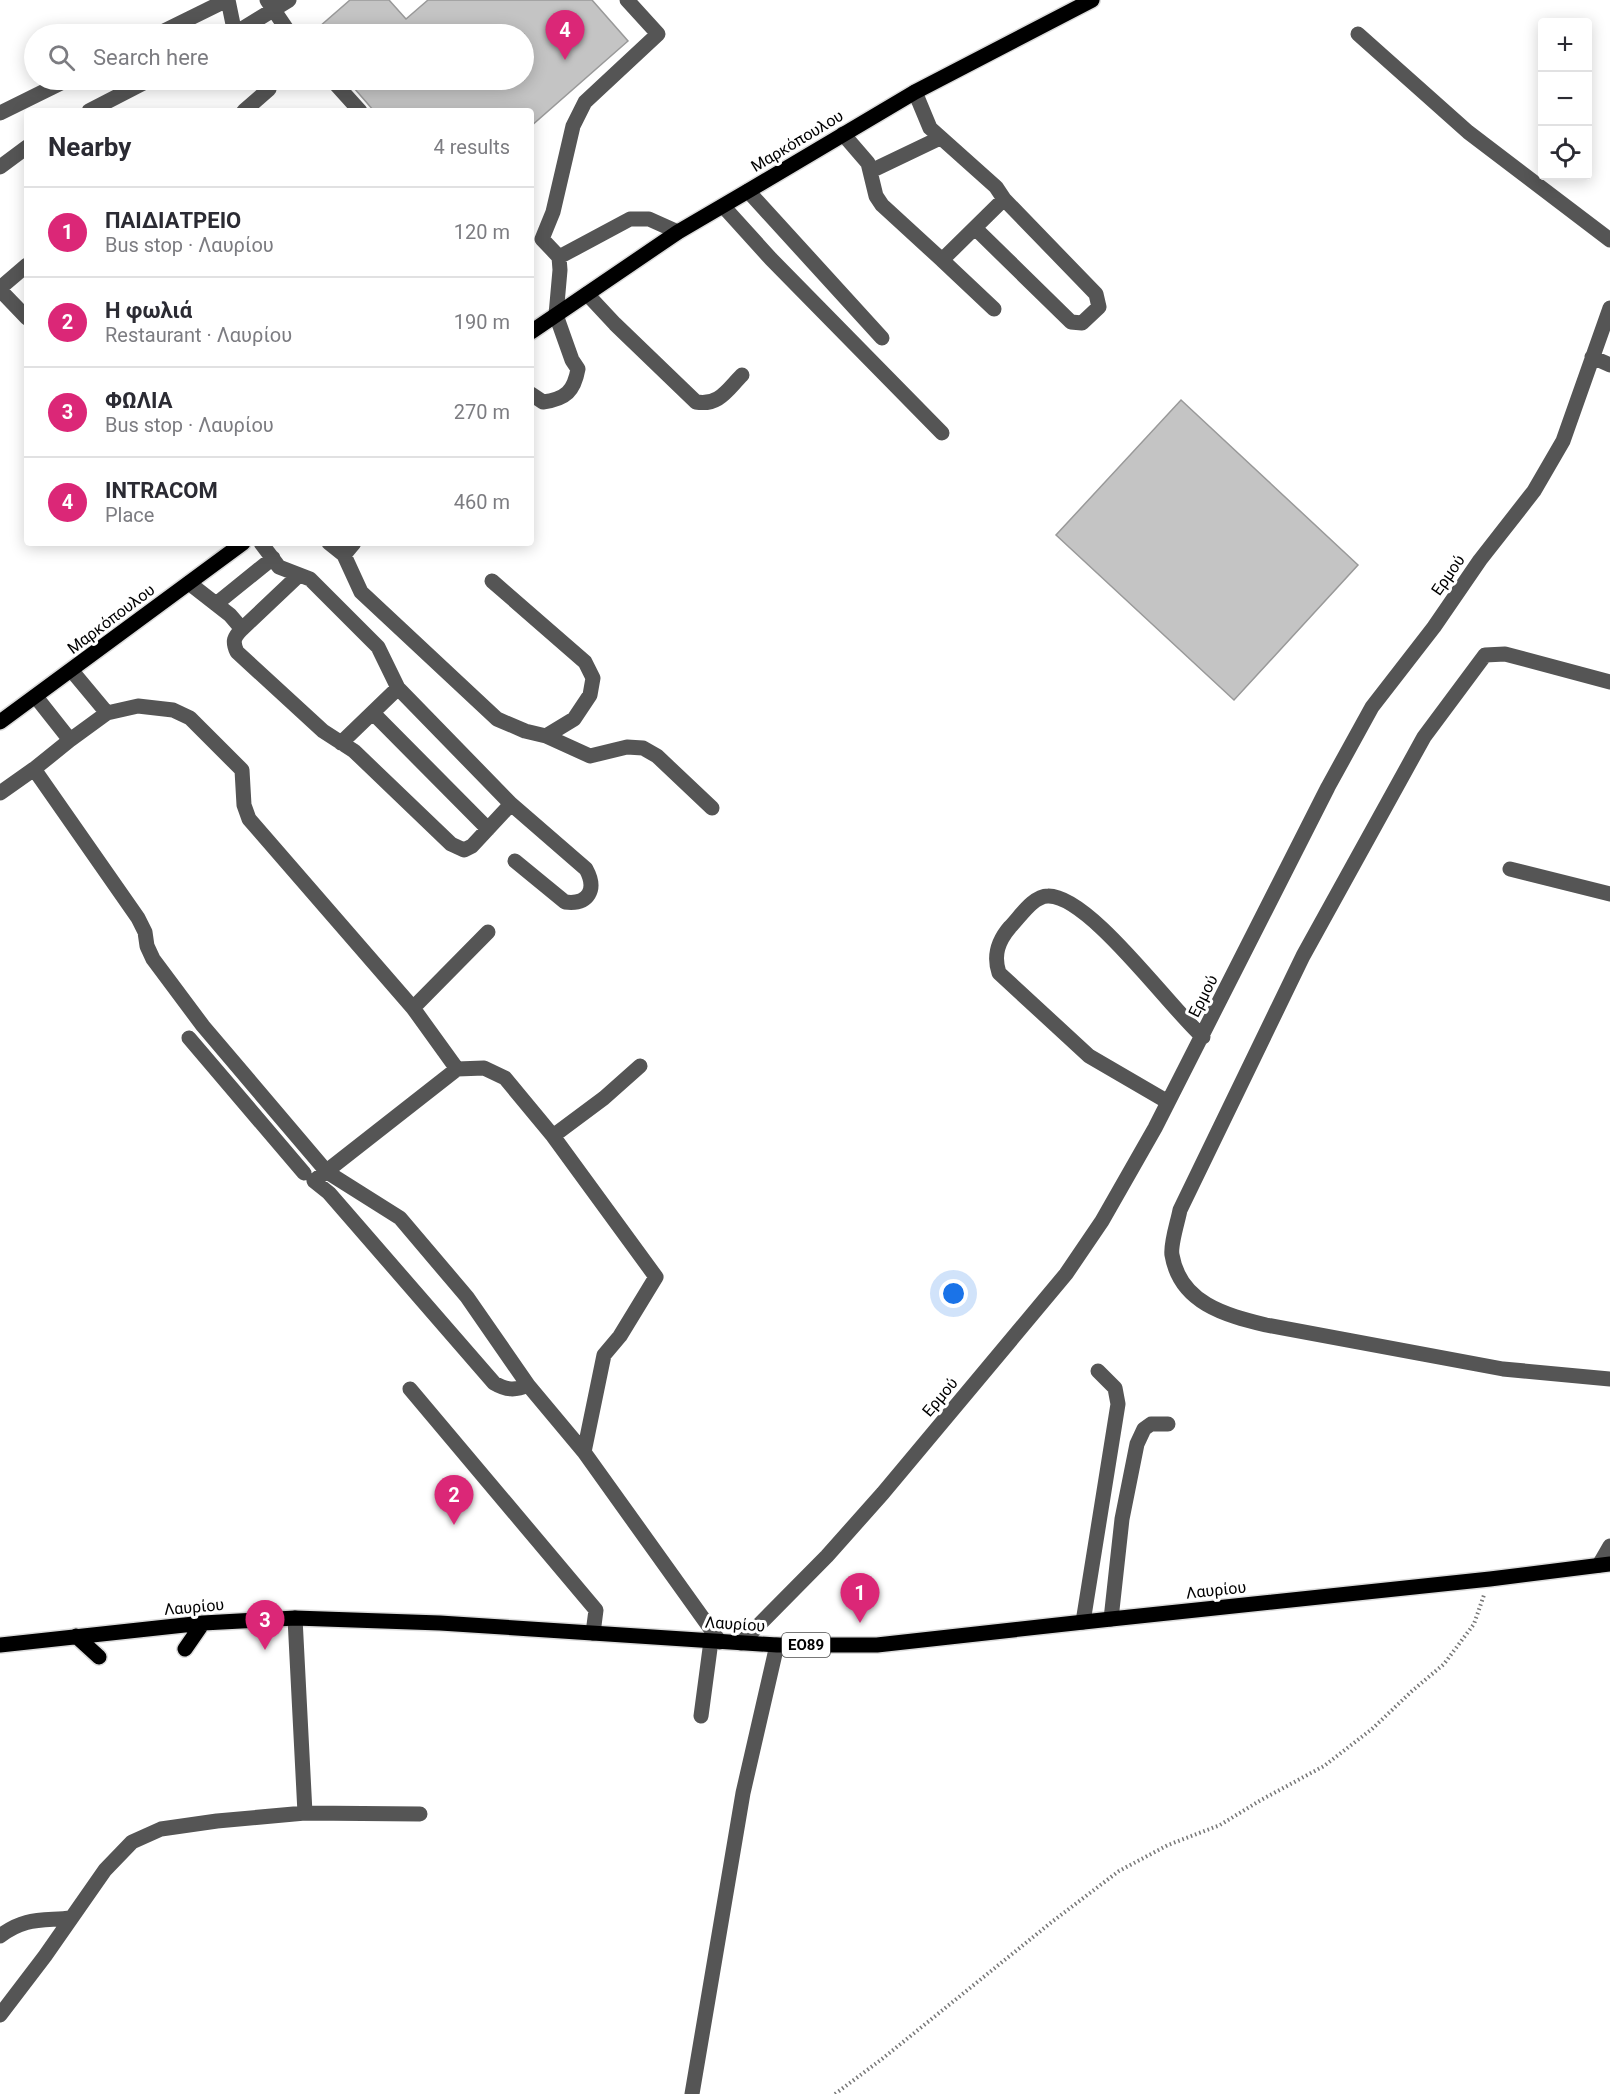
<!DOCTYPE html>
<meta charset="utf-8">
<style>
body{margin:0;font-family:Roboto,sans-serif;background:#f2f2f3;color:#2b2b33}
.controls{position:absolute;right:18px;top:18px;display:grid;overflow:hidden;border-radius:6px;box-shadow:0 3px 15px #0003}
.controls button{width:54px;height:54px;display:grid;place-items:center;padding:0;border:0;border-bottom:2px solid #e1e1e2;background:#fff;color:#2b2b33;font:30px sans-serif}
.you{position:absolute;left:954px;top:1294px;width:21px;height:21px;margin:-15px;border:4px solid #fff;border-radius:50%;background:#1a73e8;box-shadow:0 0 0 9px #1a73e833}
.badge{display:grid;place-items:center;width:39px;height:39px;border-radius:50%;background:#db2777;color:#fff;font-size:20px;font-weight:700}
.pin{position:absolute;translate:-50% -50px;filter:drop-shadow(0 2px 3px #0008)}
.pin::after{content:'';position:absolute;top:32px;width:21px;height:18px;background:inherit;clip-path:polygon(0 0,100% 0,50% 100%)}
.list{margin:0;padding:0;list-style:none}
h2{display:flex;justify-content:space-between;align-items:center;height:78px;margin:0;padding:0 24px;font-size:26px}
h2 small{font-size:20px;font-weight:400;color:#7c7c81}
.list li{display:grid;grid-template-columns:39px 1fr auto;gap:18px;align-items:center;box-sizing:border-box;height:90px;padding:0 24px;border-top:2px solid #e1e1e2}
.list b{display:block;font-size:22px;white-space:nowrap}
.list p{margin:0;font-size:20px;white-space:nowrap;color:#7c7c81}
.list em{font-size:20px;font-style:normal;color:#7c7c81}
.icon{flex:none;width:33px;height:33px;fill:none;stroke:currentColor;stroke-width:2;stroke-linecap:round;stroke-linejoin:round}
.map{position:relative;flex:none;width:1610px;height:2094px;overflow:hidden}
.search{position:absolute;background:#fff;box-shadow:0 3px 15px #0003;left:24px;top:24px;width:510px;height:66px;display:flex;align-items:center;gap:15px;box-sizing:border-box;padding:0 21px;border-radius:33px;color:#7c7c81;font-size:22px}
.panel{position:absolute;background:#fff;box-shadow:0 3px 15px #0003;left:24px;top:108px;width:510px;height:438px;border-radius:6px}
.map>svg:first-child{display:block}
.building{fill:#c4c4c4;stroke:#999;stroke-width:1.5}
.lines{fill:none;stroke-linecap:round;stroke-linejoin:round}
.major-casing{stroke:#dbdbdb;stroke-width:18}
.path{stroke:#777;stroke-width:4;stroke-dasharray:1.5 3;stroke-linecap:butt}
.minor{stroke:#555;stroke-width:15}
.major{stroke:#000;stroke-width:15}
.labels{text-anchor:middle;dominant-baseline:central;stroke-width:6;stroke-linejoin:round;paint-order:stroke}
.shield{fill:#fff;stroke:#4c4c4c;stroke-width:1.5}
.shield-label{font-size:15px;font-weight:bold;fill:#000}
.street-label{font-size:16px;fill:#000;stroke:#fff}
</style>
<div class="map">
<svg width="1610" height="2094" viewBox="0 0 1610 2094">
<rect width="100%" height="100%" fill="#fff"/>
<path class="building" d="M350,0h39l17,19 22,-19h164l36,41 -97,85v-15h-157l-27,-31h177v-46h-213z
M1181,400l177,165 -124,135 -178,-165z"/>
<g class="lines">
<defs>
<path id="major" d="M531,332l147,-100 70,-41 167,-99 177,-92
M0,722l243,-179
M76,1636l23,21
M0,1645l203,-22 92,-5 145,5 337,22h100l234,-26 379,-40 120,-15
M185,1649l18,-26"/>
</defs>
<use href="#major" class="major-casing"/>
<path class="path" d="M835,2094l47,-35 171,-138 66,-50 49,-26 52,-20 41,-25 63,-34 48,-37 40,-38 32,-27 30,-40 10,-29"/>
<path class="minor" d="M228,0l7,34
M267,0l23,34
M158,34l69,-34
M234,34l55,-34
M1358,34l110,98 142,108
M332,80l28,31
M89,111l60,-31
M244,111l25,-22 -4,-9
M0,113l67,-33
M843,134l25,29 8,33 6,9 60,55 62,-61 -8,-12 -66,-59 -15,-36
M0,167l27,-20
M871,171l69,-33
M748,191l134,147
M723,206l48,53 171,174
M975,228l96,94 11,1 17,-16 -3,-13 -92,-95
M542,239l11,-27 20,-86 12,-24 73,-68 -31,-34
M559,257l71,-38h19l29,13
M942,260l52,49
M0,288l27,-23
M0,290l27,28
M587,294l28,30 81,78c23,4 31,-12 46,-27
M1592,357l18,8
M531,394l12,8c23,-3 31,-11 35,-33l-6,-9 -16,-45 4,-45 -1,-13 -17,-18
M329,543l15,12 17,37 136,127 28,12 21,5 44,20 37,-9 16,1 14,8 55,52
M344,555l10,-12
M492,581l93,81 8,16 -3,17 -16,24 -28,17
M189,583l41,32 12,14c-8,8 -10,12 -5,23l86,79 31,20 97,93 13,6 8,-4 39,-42 -113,-116 -20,-41 -68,-68 -31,-12 -18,-24
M216,604l57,-46
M242,629l56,-53
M72,671l35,42 31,-7 35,4 17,8 52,52 2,35 5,14 164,189 44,61 -143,112 15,12 165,190c12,7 21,8 34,2
M1610,682l-105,-28 -20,1 -61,82 -121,219 -123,254c-2,11 -10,35 -8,45 8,48 53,60 94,70l237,44 107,10
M36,697l34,43 -36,29 104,149 7,14 2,14 6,13 50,67 124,146 73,46 67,79 61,88 56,67 136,190
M373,713l115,116
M70,740l37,-27
M341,743l57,-55
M0,793l34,-24
M511,804l75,65c11,20 3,36 -21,33l-50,-41
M1510,869l100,25
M413,1008l75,-76
M189,1038l115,135
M457,1069l27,-1 21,10 48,58 103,141 -36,59 -16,19 -20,97
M1168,1102l-79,-46 -90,-83c-6,-18 -1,-32 11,-46 10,-10 23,-31 38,-31 41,-1 122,112 155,141
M553,1136l51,-38 36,-32
M410,1389l186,221 -3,23
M1599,1565l11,-19
M295,1618l10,195 115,1
M1111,1619l11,-100 15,-75 7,-15 7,-5h17
M1083,1622l35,-218 -3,-16 -17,-17
M741,1643l86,-87 56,-63 183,-219 36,-53 53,-93 173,-341 44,-80 62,-80 46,-67 54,-69 29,-50 47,-133
M701,1716l10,-75
M0,1936c25,-19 41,-15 71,-18
M0,2015l45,-59 60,-86 27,-28 29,-13 56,-8 88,-8
M692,2094l51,-301 34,-148"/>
<use href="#major" class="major"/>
</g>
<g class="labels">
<rect class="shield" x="782" y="1633" width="48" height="24" rx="4.5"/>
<g class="shield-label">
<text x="806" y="1645">ΕΟ89</text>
</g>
<g class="street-label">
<text transform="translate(797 141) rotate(-31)">Μαρκόπουλου</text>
<text transform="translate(1448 575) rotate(-55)">Ερμού</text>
<text transform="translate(111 619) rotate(-37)">Μαρκόπουλου</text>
<text transform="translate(1203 996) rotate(-63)">Ερμού</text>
<text transform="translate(940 1397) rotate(-50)">Ερμού</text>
<text transform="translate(1216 1590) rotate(-6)">Λαυρίου</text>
<text transform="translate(194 1607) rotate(-5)">Λαυρίου</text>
<text transform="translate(735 1624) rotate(4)">Λαυρίου</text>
</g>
</g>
</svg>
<div class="controls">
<button>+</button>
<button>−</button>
<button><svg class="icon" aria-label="locate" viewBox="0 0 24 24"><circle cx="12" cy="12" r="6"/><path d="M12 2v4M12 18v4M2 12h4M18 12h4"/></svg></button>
</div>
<div class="you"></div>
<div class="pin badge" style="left:860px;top:1623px">1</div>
<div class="pin badge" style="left:454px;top:1525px">2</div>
<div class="pin badge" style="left:265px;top:1650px">3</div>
<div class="pin badge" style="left:565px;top:60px">4</div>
<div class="search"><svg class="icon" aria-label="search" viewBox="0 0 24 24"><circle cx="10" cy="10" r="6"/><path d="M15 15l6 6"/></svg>Search here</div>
<section class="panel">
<h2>Nearby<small>4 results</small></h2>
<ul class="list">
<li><span class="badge">1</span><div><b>ΠΑΙΔΙΑΤΡΕΙΟ</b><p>Bus stop · Λαυρίου</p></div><em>120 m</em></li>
<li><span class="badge">2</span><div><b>Η φωλιά</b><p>Restaurant · Λαυρίου</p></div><em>190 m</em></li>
<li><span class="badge">3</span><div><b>ΦΩΛΙΑ</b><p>Bus stop · Λαυρίου</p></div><em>270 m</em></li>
<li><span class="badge">4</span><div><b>INTRACOM</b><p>Place</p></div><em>460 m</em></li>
</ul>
</section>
</div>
